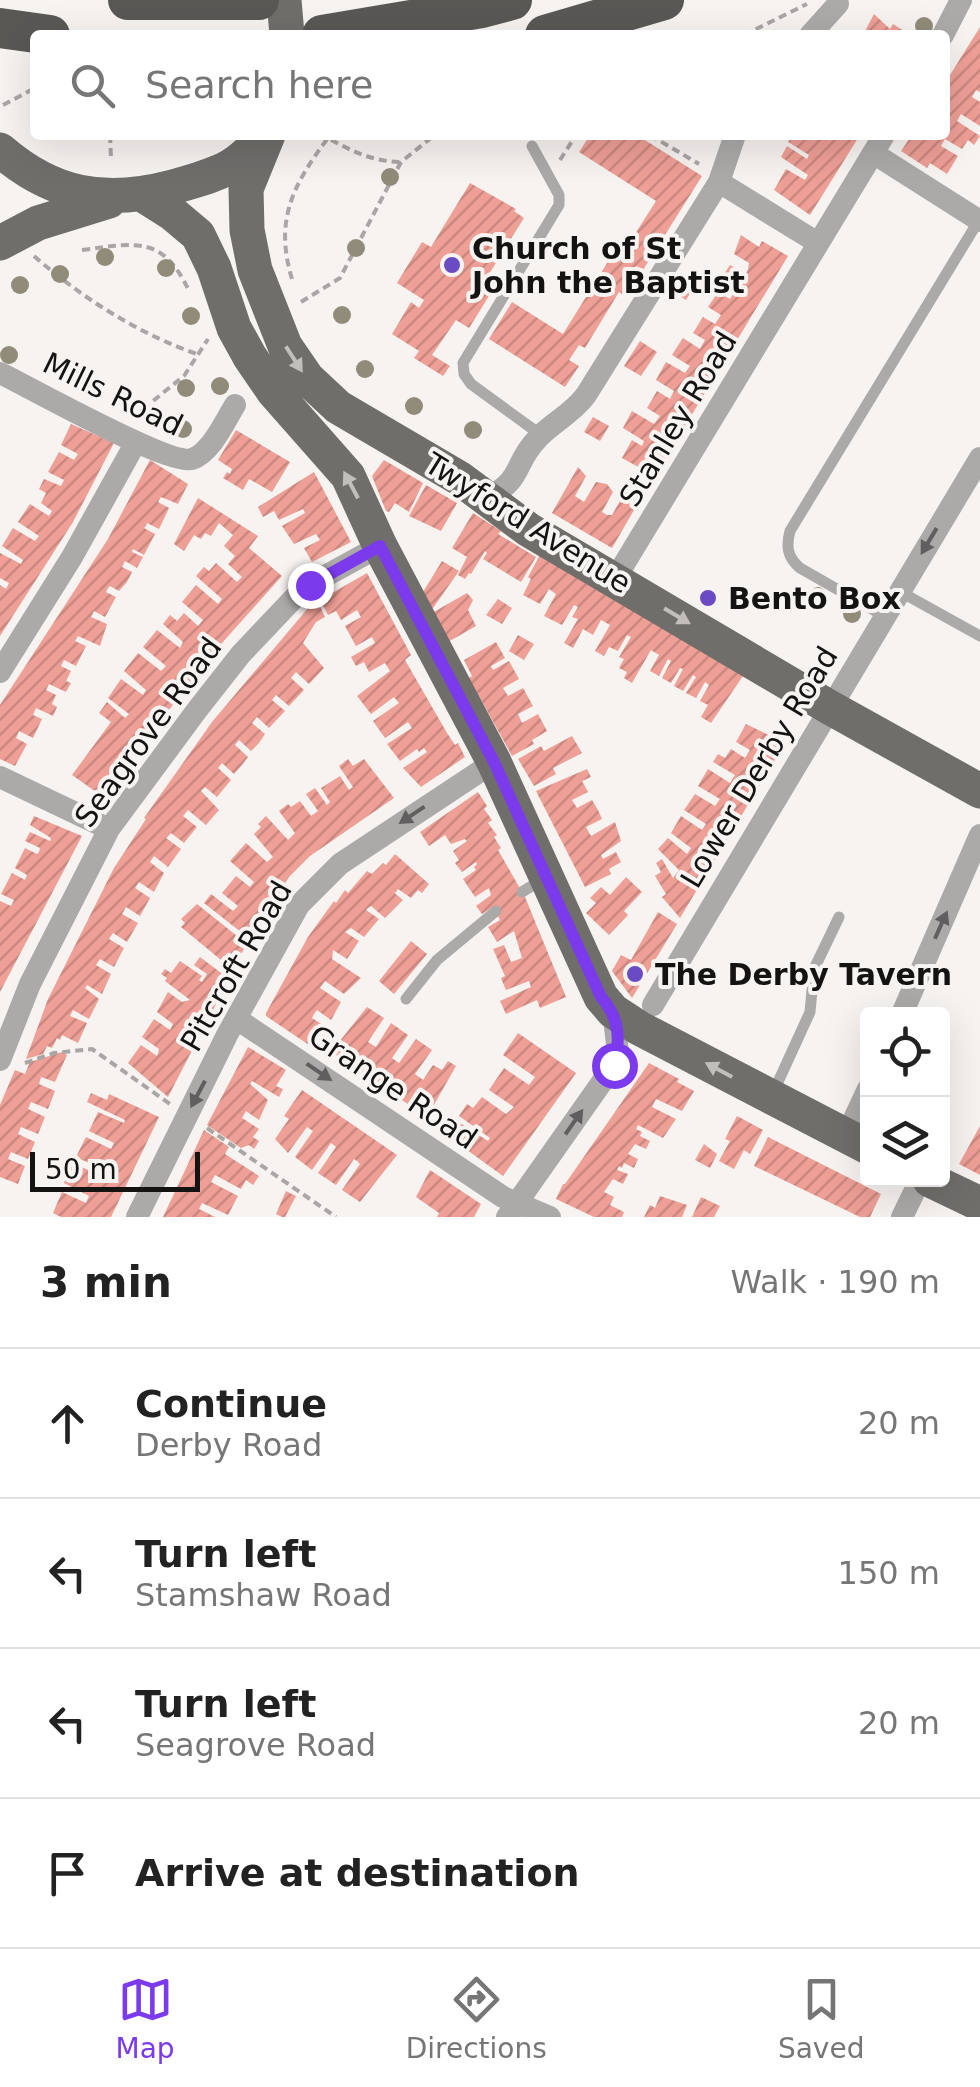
<!DOCTYPE html>
<meta charset="utf-8">
<style>
body{margin:0;font-family:"DejaVu Sans",sans-serif;background:#f2f2f2;color:#222}
.controls{position:absolute;right:30px;bottom:30px;display:grid;overflow:hidden;border-radius:10px;box-shadow:0 10px 40px #0002}
.controls button{width:90px;height:90px;display:grid;place-items:center;padding:0;border:0;border-bottom:2px solid #e0e0e0;background:#fff;color:#222;font:50px sans-serif}
.scale{position:absolute;left:30px;bottom:25px;width:170px;box-sizing:border-box;padding-left:10px;border:5px solid #141312;border-top:0;font-size:28px;line-height:35px;white-space:nowrap;color:#141312;-webkit-text-stroke:8px #f7f3f1;paint-order:stroke}
.stop{position:absolute;width:30px;height:30px;margin:-22px;border:8px solid #7c3aed;border-radius:50%;background:#fff}
.stop.end{background:#7c3aed;border-color:#fff;box-shadow:0 2px 10px #0008}
.list{margin:0;padding:0;list-style:none}
h2{display:flex;justify-content:space-between;align-items:center;height:130px;margin:0;padding:0 40px;font-size:42px}
h2 small{font-size:32px;font-weight:400;color:#767676}
.list li{display:grid;grid-template-columns:65px 1fr auto;gap:30px;align-items:center;box-sizing:border-box;height:150px;padding:0 40px;border-top:2px solid #e0e0e0}
.list b{display:block;font-size:38px;white-space:nowrap}
.list p{margin:0;font-size:32px;white-space:nowrap;color:#767676}
.list em{font-size:32px;font-style:normal;color:#767676}
.icon{flex:none;width:55px;height:55px;fill:none;stroke:currentColor;stroke-width:2;stroke-linecap:round;stroke-linejoin:round}
.map{position:relative;flex:none;width:980px;height:1217px;overflow:hidden}
.search{position:absolute;background:#fff;box-shadow:0 10px 40px #0002;left:30px;right:30px;top:30px;height:110px;display:flex;align-items:center;gap:25px;box-sizing:border-box;padding:0 35px;border-radius:10px;color:#767676;font-size:38px}
.sheet{height:730px;background:#fff}
nav{display:flex;justify-content:space-around;align-items:center;box-sizing:border-box;height:140px;border-top:2px solid #e0e0e0;background:#fff;font-size:28px;color:#767676}
nav a{display:grid;justify-items:center;gap:5px}
nav .on{color:#7c3aed}
.map>svg:first-child{display:block}
.building{fill:url(#building-hatch)}
.lines{fill:none;stroke-linecap:round;stroke-linejoin:round}
.path{stroke:#a9a6a5;stroke-width:4;stroke-dasharray:8 5;stroke-linecap:butt}
.service{stroke:#acaaa9;stroke-width:11}
.minor{stroke:#acaaa9;stroke-width:22}
.primary{stroke:#706e6b;stroke-width:35}
.motorway{stroke:#5a5855;stroke-width:40}
.tree{fill:#918c79}
.oneway{fill:#c1bebb}
.oneway2{fill:#605e5e}
.route{stroke:#7c3aed;stroke-width:12}
.poi-dot{fill:#6b4bc4;stroke:#f7f3f1;stroke-width:4}
.labels{text-anchor:middle;dominant-baseline:central;stroke-width:8;stroke-linejoin:round;paint-order:stroke}
.poi-label{font-size:30px;font-weight:bold;fill:#141312;stroke:#f7f3f1;text-anchor:start}
.street-label{font-size:30px;fill:#141312;stroke:#f7f3f1}
</style>
<div class="map">
<svg width="980" height="1217" viewBox="0 0 980 1217">
<defs>
<pattern id="building-hatch" width="6" height="6" patternUnits="userSpaceOnUse" patternTransform="scale(2.5)"><rect width="6" height="6" fill="#ee9f96"/><path d="M-1 1l2-2M0 6l6-6M5 7l2-2" fill="none" stroke="#cb8880"/></pattern>
</defs>
<rect width="100%" height="100%" fill="#f7f3f1"/>
<path class="building" d="M874,14l16,15 3,-5 17,11h-47z
M980,27v65l-4,-2 -4,7 8,5v24l-19,-12 -4,7 23,15 -6,9 -6,-5 -6,9 -17,-10 -4,7 17,10 -11,18 -17,-11 -3,5 -26,-17 11,-16h33v-52z
M590,135h14l6,4 2,-4h25l65,41 -59,94 -7,-4 -12,19 8,5 -5,7 -8,-5 -34,56 -6,-3 -10,15 10,6 -14,21 -76,-48 23,-37 51,32 51,-82 7,4 35,-55 -77,-49z
M793,135h22l5,3 2,-3h38l-50,80 -36,-25 12,-21 19,11 3,-5 -27,-18 6,-11 20,13 2,-4 -21,-13z
M470,183l46,26 -2,2 10,7 -40,64 10,6 -25,40 -13,-8 -24,35 18,11 -7,10 -29,-18 5,-7 -27,-17 19,-32 8,6 5,-8 -27,-17 25,-41 9,5z
M741,235l18,12 3,-6 26,15 -123,203 -14,-8 -11,17 -18,-10 10,-18 10,6 2,-5 -21,-13 9,-17 22,13 6,-8 -13,-8 10,-17 13,8 4,-8 -18,-11 10,-18 19,11 5,-7 -18,-11 5,-8 6,-9 17,11 5,-9 -12,-7 10,-16 12,7 6,-9 -13,-8 10,-15 12,7 6,-10 -16,-9 10,-15 15,9 3,-4 1,-7 -15,-9z
M677,277l17,10 -8,13 -16,-10z
M640,341l17,11 -16,24 -17,-10z
M593,417l16,9 -9,15 -16,-9z
M71,424l43,19 -41,79 -73,114v-51l6,4 3,-6 -9,-5v-25l21,11 2,-4 -21,-14 11,-18 22,13 4,-5 -21,-14 12,-18 19,12 3,-5 -11,-8 5,-10 -7,-4 5,-10 17,7 3,-6 -16,-8 11,-20 15,8 4,-6 -17,-9z
M236,430l54,32 -18,30 -23,-13 -6,11 -20,-12 4,-6 3,2 2,-5 -14,-9z
M150,460l38,24 -10,20 -17,-7 -3,5 11,6 -10,21 -12,-6 -1,3 -2,2 11,6 -11,21 -11,-6 -1,3 11,5 -6,11 -12,-7 -3,6 10,5 -5,10 -8,9 -9,-5 -2,2 -2,4 10,5 -11,20 -11,-6 -3,6 16,7 -7,22 -22,-10 -3,5 11,5 -10,20 -12,-6 -3,6 10,5 -5,10 5,2 -5,9 -17,-8 -3,6 10,5 -4,9 5,3 -4,9 -17,-8 -3,7 9,4 -9,19 -14,-7 -3,7 11,6 -12,22 -15,-7v-54l108,-166z
M384,460l39,23 -14,29 -14,-9 -6,9 -3,-1 -14,-35z
M578,467l8,9 -11,20 9,6 12,-20 11,2 6,8 -11,20 5,3h5l8,-14h4l-7,-4 10,-17 6,4 3,-5 12,7 -36,62 -60,-35z
M314,472l37,70 -39,20 -8,-14 16,-8 -4,-6 -22,10 -12,-18 23,-13 -2,-4 -24,11 -5,-9 -11,6 -5,-10z
M426,485l31,18 -16,28 -32,-15z
M198,498l60,38 -9,12 33,28 -78,87 -61,82 -8,-6 -39,53 -24,-17 39,-53 -12,-9 8,-11 18,16 4,-4 -21,-16 13,-19 22,16 3,-5 -22,-19 14,-18 23,18 5,-5 -23,-19 14,-17 23,18 3,-6 -20,-18 7,-9 7,6 7,-8 14,13 5,-6 -21,-18 14,-17 22,19 4,-5 -26,-23 8,-9 5,4 7,-8 21,19 5,-5 -14,-13 7,-8 -11,-10 9,-11 -14,-12 -8,13 -6,-3 -4,6 -7,-4 -10,16 -10,-7z
M473,513l28,18 -3,3 38,23 -15,25 -38,-23 4,-6 -2,-2 -14,23 -2,-1 -4,6 -7,-4 9,-18 -15,-9z
M541,553l204,120 -34,50 -10,-6 7,-12 -8,-4 9,-16 -4,-3 -9,16 -10,-5 10,-16 -3,-2 -10,16 -9,-5 9,-17 -3,-1 -9,15 -9,-5 9,-17 -3,-2 -9,17 -9,-5 9,-16 -8,-5 -19,33 -8,-5 3,-6 -8,-4 5,-9 -5,-2 12,-20 -4,-2 -9,16 -9,-4 -5,9 -9,-5 15,-26 -9,-5 -8,15 -10,-6 -10,19 -9,-5 14,-24 -6,-2 6,-10 -4,-2 -12,20 -18,-9 12,-22 -7,-5 -9,15 -17,-9 8,-16 -3,-2z
M442,561l17,10 -28,40 -8,-19z
M367,573l44,82 -6,5 42,73 8,12 3,-2 7,14 -44,30 -18,-19 24,-16 -3,-4 -5,4 -2,-3 -17,12 -13,-17 25,-16 -4,-6 -23,16 -12,-17 26,-18 -5,-6 -23,17 -14,-18 33,-25 -5,-8 -16,9 -5,-10 -8,4 -5,-9 24,-14 -3,-6 -16,9 -11,-20 16,-9 -4,-7 -16,10 -5,-9 -8,4 -8,-15z
M467,593l6,7 -5,10 8,16 -28,16 -16,-29z
M498,599l14,9 -10,16 -16,-9z
M314,601l4,1 7,15 -9,5 -13,21 21,25 -15,16 -13,-12 -5,6 13,12 -15,16 -13,-11 -4,5 13,11 -16,17 -12,-11 -5,6 13,11 -6,9 -8,8 -12,-11 -4,5 13,12 -6,8 -8,9 -12,-11 -4,5 13,12 -14,17 -12,-10 -4,4 18,19 -13,15 -18,-15 -5,6 14,11 -13,16 -13,-10 -5,5 15,11 -13,18 -14,-11 -4,6 14,11 -10,19 -15,-10 -4,6 15,10 -10,18 -14,-9 -4,7 16,9 -11,19 -14,-9 -4,6 15,9 -10,19 -14,-8 -4,6 15,9 -9,20 -15,-9 -2,3 14,11 -10,20 -16,-9 -3,6 17,7 -9,20 -16,-8 -2,5 -3,-2 -5,10 -5,-2 -4,8 -17,5 22,-60 66,-131 32,-49 -2,-1 68,-96z
M518,635l16,9 -10,16 -15,-9z
M496,642l9,16 -14,8 2,4 16,-9 10,18 -16,9 5,8 15,-8 10,18 -15,8 4,9 16,-9 9,17 -15,9 2,4 -22,12 -43,-78 3,-2 -8,-16z
M746,724l39,19 -105,175 -18,-21 4,-3 -11,-18 6,-4 -5,-9 6,-4 11,19 6,-8 -21,-21 10,-11 19,16 4,-6 -20,-15 10,-17 21,14 4,-6 -22,-14 11,-16 20,12 5,-7 -22,-13 10,-17 22,14 5,-8 -22,-13 5,-8 7,4 6,-9 14,9 5,-8 -14,-8z
M572,736l10,17 -29,15 3,6 -22,12 -16,-27 23,-13 3,5z
M348,759l5,7 11,-7 30,39 -84,58 -21,21 -38,63 -47,-37 7,-9 22,17 5,-5 -16,-13 14,-17 14,11 4,-5 -24,-21 16,-18 21,19 6,-5 -19,-23 7,-7 -3,-3 8,-8 22,24 7,-7 -16,-22 9,-7 3,3 9,-6 11,15 7,-5 -12,-17 9,-6 12,17 3,-3 -9,-14 19,-12 9,14 4,-3 -14,-21z
M587,769l4,8 -9,4 6,11 -16,8 5,8 15,-8 6,10 4,9 -16,8 5,9 24,-14 6,19 -20,14 2,4 13,-7 5,10 -12,7 2,5 -26,13 -49,-96z
M478,792l9,14 -3,3 8,11 -4,3 9,12 -3,2 7,11 -3,2 27,47 41,100 -26,11 -3,-8 -31,14 -6,-13 31,-14 -2,-6 -23,9 -5,-12 4,-2 -12,-27 11,-4 7,17 11,-4 -8,-27 -17,11 -9,-15 12,-7 -7,-13 -11,7 -6,-8 15,-11 -2,-7 -14,9 -12,-18 13,-9 -2,-3 3,-3 -1,-2 -14,10 -7,-9 4,-3 -6,-9 14,-10 -2,-2 -14,5 -6,-9 -16,11 -9,-14z
M34,816l48,20 -82,156v-91l11,5 3,-6 -13,-6 11,-21 13,7 2,-5 -12,-7 10,-20 12,6 2,-2 1,-4 -15,-7 5,-9 20,9 1,-3 -21,-13z
M395,854l34,30 -7,9 -4,-3 -7,8 -13,-9 -3,4 -4,-3 12,10 -18,18 -14,-12 -3,2 -2,2 13,9 -15,18 -13,-9 -6,4 14,9 -12,18 -14,-9 -1,9 29,19 -17,16 -19,-13 -5,7 21,14 -10,18 -14,-10 -3,4 -2,4 14,9 -14,20 -46,-31v-3l42,-76 26,-36 2,2 9,-13 3,3 19,-22 5,3 11,-11 3,2z
M626,877l16,15 -18,19 4,4 -19,20 -23,-22 10,-10 -6,-5 11,-11 9,8z
M197,904l50,40 -15,25 -51,-42 4,-4 -4,-4z
M658,912l19,12 -45,74 -20,-27 9,-16 10,5z
M411,941l16,13 -33,40 -15,-13z
M200,957l29,22 -61,118 -40,-34 13,-18 16,11 1,-3 1,-4 -17,-12 12,-18 16,11 3,-6 -16,-12 11,-20 14,10 8,-2 -25,-19 2,-3 -6,-4 4,-5 6,4 9,-12 22,15 -3,4 3,2 5,-8 -13,-9z
M367,1007l17,11 -16,24 8,5 15,-24 17,12 -16,23 7,5 17,-24 16,11 -17,24 8,6 10,-15 9,5 6,-9 8,5 -29,51 -96,-65z
M518,1033l58,40 -73,103 -36,-26 3,-4 -23,-16 7,-11 34,22 2,-3 -31,-22 8,-12 6,4 9,-11 24,17 8,-7 -25,-17 15,-22 25,17 6,-8 -32,-22z
M248,1047l38,23 -10,16 7,3 -4,8 -27,-16 -2,3 18,16 -9,20 -13,-9 -4,7 17,11 -6,8 6,4 -5,8 -5,-4 -8,3 -34,-23z
M62,1052l5,3 -12,27 -14,-5 -2,7 16,7 -7,18 -17,-7 -3,7 17,8 -7,17 -17,-7 -3,7 17,8 -7,17 -17,-7 -3,7 17,7 -7,18 -18,-7v-72l15,-35 10,4 5,-12z
M649,1063l30,16 -2,3 17,9 -12,20 -26,-12 -4,8 24,12 -13,19 -25,-13 -2,4 6,3 -2,4 10,5 -4,8 -11,-5 -7,10 10,5 -4,9 -10,-5 -2,5 -3,-2 -2,4 11,4 -5,10 -10,-5 -9,13 10,5 -4,8 14,7 -2,5h-28l-38,-18 7,-15h2z
M302,1090l95,65 -37,47 -18,-12 18,-26 -3,-3 -3,-2 -18,26 -18,-12 18,-26 -5,-4 -19,27 -17,-13 18,-26 -6,-4 -19,26 -13,-14 14,-20 -5,-3z
M91,1093l16,7 2,-6 50,23 -48,100h-50l-8,-4 9,-21 24,11 3,-7 -25,-13 9,-20 26,12 3,-6 -26,-12 10,-20 25,12 3,-6 -25,-12 9,-19 26,11 1,-3 -38,-18z
M737,1116l26,14 -13,24 -6,-4 -10,19 -15,-8 11,-20 -5,-2z
M980,1126v49l-21,-11z
M204,1130l25,17 -4,7 34,22 -6,9 -7,-5 -5,9 -26,-14 -4,7 27,14 -10,19 -26,-12 -3,6 16,8h-52z
M768,1137l113,57 -11,23h-10l-106,-51z
M704,1144l13,10 -7,14 -15,-8z
M430,1170l51,34 -7,13h-37l2,-4 -23,-16z
M286,1191l10,5 -11,21h-3l-6,-3z
M660,1196l27,9 -5,12h-38l6,-12 5,3z
M701,1197l19,9 -6,11h-22z"/>
<g class="lines">
<path class="path" d="M744,35l63,-31
M3,105l32,-17
M110,135l1,23
M650,135l49,29
M560,160l16,-25
M82,250c54,-7 81,-15 107,41
M34,256c48,42 106,79 166,99
M292,279c-18,-59 1,-94 36,-141 23,13 44,23 71,24
M301,302l39,-24 61,-116 30,-24 9,-3
M133,417l51,-41 24,-37
M25,1063l29,-10 38,-4 78,55
M207,1128l129,89"/>
<path class="service" d="M532,146l27,49v10l-96,158 1,11 7,10 70,51
M899,591l81,45
M884,616l-84,-48c-13,-11 -14,-22 -10,-37l189,-311
M522,892l21,-13
M406,999l31,-39 59,-49
M773,1093l37,-81 4,-43 25,-52"/>
<path class="minor" d="M810,35l28,-31
M943,35l18,-35
M873,153l107,68
M719,182l99,61
M0,373c29,14 169,93 192,86 19,-6 33,-38 43,-54
M487,498c38,-20 25,-33 51,-60 15,-16 34,-24 48,-43l133,-213 16,-47
M615,579l269,-444
M0,672l72,-115 64,-115
M0,777l109,52
M653,1005l327,-547
M902,1014l78,-179
M237,1019l266,178 47,20
M0,1060l30,-76 79,-155 88,-119 44,-56 56,-59 12,-10 71,-39
M846,1136l22,-47
M137,1217l90,-182 72,-130 41,-41 154,-102
M507,1217l107,-152 4,-13 -5,-41
M902,1217l18,-37"/>
<path class="primary" d="M284,0l3,35
M268,135l-22,54 1,41 8,40 30,76 22,32 31,29 121,71 70,52 300,177 151,84
M0,150c53,46 105,55 173,37 20,-6 39,-10 58,-21 13,-8 24,-20 35,-30
M143,195l30,19 25,21 16,33 20,60 16,29 24,35 74,84 32,70 114,216 107,235 12,14 26,17 229,119
M0,243l38,-20 71,-22
M930,1180l50,24"/>
<path class="motorway" d="M128,0h131
M0,28l50,7
M322,35l160,-27 30,-8
M545,35l119,-35"/>
</g>
<g class="tree">
<circle cx="924" cy="26" r="9"/>
<circle cx="390" cy="177" r="9"/>
<circle cx="356" cy="248" r="9"/>
<circle cx="105" cy="257" r="9"/>
<circle cx="166" cy="268" r="9"/>
<circle cx="60" cy="274" r="9"/>
<circle cx="20" cy="285" r="9"/>
<circle cx="342" cy="315" r="9"/>
<circle cx="191" cy="316" r="9"/>
<circle cx="9" cy="355" r="9"/>
<circle cx="365" cy="369" r="9"/>
<circle cx="220" cy="386" r="9"/>
<circle cx="186" cy="388" r="9"/>
<circle cx="414" cy="406" r="9"/>
<circle cx="183" cy="429" r="9"/>
<circle cx="473" cy="430" r="9"/>
<circle cx="818" cy="596" r="9"/>
<circle cx="852" cy="614" r="9"/>
</g>
<defs><path id="oneway-solid" d="M-6-.8H1V-3.2L6.5 0L1 3.2V.8H-6Z" transform="scale(2.5)"/></defs>
<g class="oneway">
<use href="#oneway-solid" transform="translate(294 359) rotate(57)"/>
<use href="#oneway-solid" transform="translate(351 485) rotate(-118)"/>
<use href="#oneway-solid" transform="translate(677 616) rotate(31)"/>
<use href="#oneway-solid" transform="translate(719 1070) rotate(-152)"/>
</g>
<g class="oneway2">
<use href="#oneway-solid" transform="translate(929 541) rotate(121)"/>
<use href="#oneway-solid" transform="translate(412 815) rotate(146)"/>
<use href="#oneway-solid" transform="translate(941 925) rotate(-66)"/>
<use href="#oneway-solid" transform="translate(319 1072) rotate(34)"/>
<use href="#oneway-solid" transform="translate(198 1094) rotate(118)"/>
<use href="#oneway-solid" transform="translate(574 1122) rotate(-55)"/>
</g>
<g class="lines">
<path class="route" d="M310,585l70,-39 114,216 107,235c18,20 20,42 13,68"/>
</g>
<g class="poi-dot">
<circle cx="452" cy="265" r="10"/>
<circle cx="708" cy="598" r="10"/>
<circle cx="635" cy="974" r="10"/>
</g>
<g class="labels">
<g class="poi-label">
<text x="472" y="248">Church of St<tspan x="472" dy="34">John the Baptist</tspan></text>
<text x="728" y="598">Bento Box</text>
<text x="655" y="974">The Derby Tavern</text>
</g>
<g class="street-label">
<text transform="translate(113 394) rotate(26)">Mills Road</text>
<text transform="translate(678 419) rotate(-59)">Stanley Road</text>
<text transform="translate(528 523) rotate(32)">Twyford Avenue</text>
<text transform="translate(148 732) rotate(-54)">Seagrove Road</text>
<text transform="translate(759 767) rotate(-59)">Lower Derby Road</text>
<text transform="translate(236 966) rotate(-60)">Pitcroft Road</text>
<text transform="translate(393 1087) rotate(34)">Grange Road</text>
</g>
</g>
</svg>
<div class="controls">
<button><svg class="icon" aria-label="locate" viewBox="0 0 24 24"><circle cx="12" cy="12" r="6"/><path d="M12 2v4M12 18v4M2 12h4M18 12h4"/></svg></button>
<button><svg class="icon" aria-label="layers" viewBox="0 0 24 24"><path d="M12 4l9 5-9 5-9-5zM3 14l9 5 9-5"/></svg></button>
</div>
<div class="scale">50 m</div>
<div class="stop" style="left:614px;top:1065px"></div>
<div class="stop end" style="left:310px;top:585px"></div>
<div class="search"><svg class="icon" aria-label="search" viewBox="0 0 24 24"><circle cx="10" cy="10" r="6"/><path d="M15 15l6 6"/></svg>Search here</div>
</div>
<section class="sheet">
<h2>3 min<small>Walk · 190 m</small></h2>
<ul class="list">
<li><svg class="icon" aria-label="ahead" viewBox="0 0 24 24"><path d="M12 20V5M6 11l6-6 6 6"/></svg><div><b>Continue</b><p>Derby Road</p></div><em>20 m</em></li>
<li><svg class="icon" aria-label="left" viewBox="0 0 24 24"><path d="M17 20v-9H6M10 6l-5 5 5 5"/></svg><div><b>Turn left</b><p>Stamshaw Road</p></div><em>150 m</em></li>
<li><svg class="icon" aria-label="left" viewBox="0 0 24 24"><path d="M17 20v-9H6M10 6l-5 5 5 5"/></svg><div><b>Turn left</b><p>Seagrove Road</p></div><em>20 m</em></li>
<li><svg class="icon" aria-label="arrive" viewBox="0 0 24 24"><path d="M6 21V4h12l-3 4 3 4H6"/></svg><div><b>Arrive at destination</b></div></li>
</ul>
</section>
<nav>
<a class="on"><svg class="icon" aria-label="map" viewBox="0 0 24 24"><path d="M3 6l6-2 6 2 6-2v14l-6 2-6-2-6 2zM9 4v14M15 6v14"/></svg>Map</a>
<a><svg class="icon" aria-label="directions" viewBox="0 0 24 24"><path d="M12 3l9 9-9 9-9-9zM9 14v-3h6M13 9l2 2-2 2"/></svg>Directions</a>
<a><svg class="icon" aria-label="saved" viewBox="0 0 24 24"><path d="M7 4h10v16l-5-4-5 4z"/></svg>Saved</a>
</nav>
